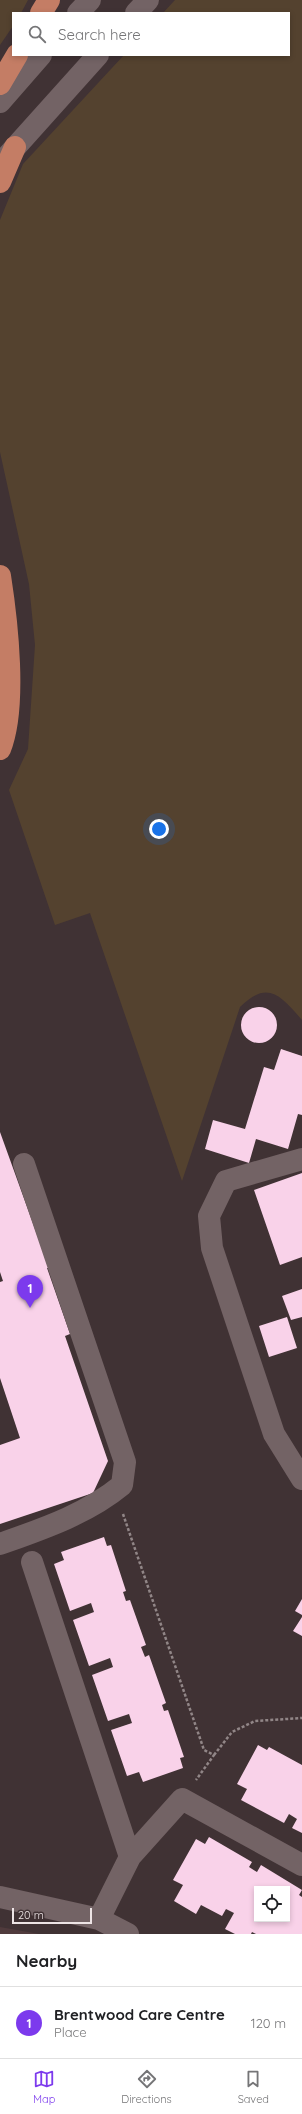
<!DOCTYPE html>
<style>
body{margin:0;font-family:Quicksand,sans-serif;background:#f2f2f2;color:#202124}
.controls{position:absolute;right:12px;bottom:12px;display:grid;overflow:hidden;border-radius:0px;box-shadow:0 2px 6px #0003}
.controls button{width:36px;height:36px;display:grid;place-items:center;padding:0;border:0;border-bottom:1px solid #e0e0e0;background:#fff;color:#202124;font:20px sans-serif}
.scale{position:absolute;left:12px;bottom:10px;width:80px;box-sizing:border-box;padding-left:4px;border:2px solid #ede4e5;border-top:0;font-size:11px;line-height:14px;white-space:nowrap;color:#ede4e5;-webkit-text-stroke:3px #403234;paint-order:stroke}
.you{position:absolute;left:159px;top:829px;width:14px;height:14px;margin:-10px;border:3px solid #fff;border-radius:50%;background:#1a73e8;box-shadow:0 0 0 6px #1a73e833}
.badge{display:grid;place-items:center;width:26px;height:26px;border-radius:50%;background:#7c3aed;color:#fff;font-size:13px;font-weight:700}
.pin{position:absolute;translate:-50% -33px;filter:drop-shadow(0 1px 2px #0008)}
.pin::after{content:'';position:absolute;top:21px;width:14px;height:12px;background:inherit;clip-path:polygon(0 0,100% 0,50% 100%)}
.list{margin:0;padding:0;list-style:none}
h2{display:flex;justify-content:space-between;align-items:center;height:52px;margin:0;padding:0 16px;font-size:17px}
h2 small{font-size:13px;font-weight:400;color:#757577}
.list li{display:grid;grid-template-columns:26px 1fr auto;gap:12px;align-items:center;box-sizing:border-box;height:72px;padding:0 16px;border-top:1px solid #e0e0e0}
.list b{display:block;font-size:15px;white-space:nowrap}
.list p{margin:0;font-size:13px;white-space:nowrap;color:#757577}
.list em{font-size:13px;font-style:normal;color:#757577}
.icon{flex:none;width:22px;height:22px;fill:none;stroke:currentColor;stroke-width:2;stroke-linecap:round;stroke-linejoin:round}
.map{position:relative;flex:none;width:302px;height:1934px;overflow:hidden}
.search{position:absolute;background:#fff;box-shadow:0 2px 6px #0003;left:12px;right:12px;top:12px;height:44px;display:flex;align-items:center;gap:10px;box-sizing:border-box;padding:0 14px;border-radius:0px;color:#757577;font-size:15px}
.sheet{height:124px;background:#fff}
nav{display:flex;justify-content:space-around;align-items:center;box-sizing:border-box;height:56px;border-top:1px solid #e0e0e0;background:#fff;font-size:11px;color:#757577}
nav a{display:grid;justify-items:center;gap:2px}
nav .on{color:#7c3aed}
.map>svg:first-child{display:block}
.built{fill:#503b3d}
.green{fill:#54422f}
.building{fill:#f9d2e9;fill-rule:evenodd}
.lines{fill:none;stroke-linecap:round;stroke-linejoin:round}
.path{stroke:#918687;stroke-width:2.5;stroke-dasharray:3 2;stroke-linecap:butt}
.minor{stroke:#736365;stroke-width:22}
.highway{stroke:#c47d65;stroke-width:22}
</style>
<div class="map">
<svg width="302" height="1934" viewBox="0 0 302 1934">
<rect width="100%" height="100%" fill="#403234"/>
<path class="built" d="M0,1927l39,7h-39z"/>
<path class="green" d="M0,0h28l-7,13h-8v13l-13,19z
M175,0h127v1020c-21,-24 -34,-41 -62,-13l-58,174 -92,-268 -35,12 -46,-135 19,-41 7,-104 -6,-61 -29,-132v-232l23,-56 101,-109h165v-42h-126z"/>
<path class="building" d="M241 1025a18 18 0 1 1 36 0a18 18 0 1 1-36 0Z
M281,1049l21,7v59l-4,-1 -10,35 -32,-10 -7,24 -44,-14 8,-29 32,9 19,-62 10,3z
M0,1132l49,136h-2l23,66 -5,2 43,125 -15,32 -93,31v-79l20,-7 -20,-60v-96l3,-1 -3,-9z
M302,1173v84l-22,8 -26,-75z
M302,1289v28l-11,3 -9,-24z
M287,1317l10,31 -28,9 -10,-31z
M104,1537l3,9 4,-1 15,46 -3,1 3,9 4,-1 16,45 -5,2 4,10 4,-2 17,48 -4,2 2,6 4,-1 16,47 -4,1 3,10 -40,14 -4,-10 -12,4 -16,-46 21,-7 -3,-9 -21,7 -16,-46 21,-8 -3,-9 -21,8 -16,-46 21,-8 -3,-9 -21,8 -16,-47 10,-4 -3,-8z
M302,1599v16l-7,-4z
M302,1617v19l-9,-5z
M258,1745l9,5 2,-3 33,18v68l-10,-5 5,-9 -8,-5 -5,9 -43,-23 6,-11 -10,-5z
M209,1837l43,25 -3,5 8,5 4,-7 41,25 -3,5 3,2v37h-46l-4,-2 -1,2h-16l-10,-5 9,-16 -8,-4 -4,7 -21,-11 -5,9 -22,-13 9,-16 -10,-5 23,-41 9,5zM257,1889h30v30h-30z"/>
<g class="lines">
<path class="path" d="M123,1514l81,236 10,5 -18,25
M214,1755l18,-23 23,-11 47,-3"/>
<path class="minor" d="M78,13l12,-13
M136,13l12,-13
M0,102l41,-47
M3,161l95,-106
M302,1159l-76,22 -17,35 3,32 62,186 28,45
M0,1544c42,-15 87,-30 122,-59l3,-23 -101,-298
M32,1562l98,295
M0,1897l99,22 29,15
M99,1919l31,-62 52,-58 120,66"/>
<path class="highway" d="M41,13l8,-13
M0,84l17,-29
M0,182l15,-35
M0,576c7,45 17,131 0,173"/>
</g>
</svg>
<div class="controls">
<button><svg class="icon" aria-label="locate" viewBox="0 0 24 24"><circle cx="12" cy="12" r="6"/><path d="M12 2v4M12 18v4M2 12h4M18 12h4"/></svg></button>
</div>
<div class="scale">20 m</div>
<div class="you"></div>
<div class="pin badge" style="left:30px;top:1308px">1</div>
<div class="search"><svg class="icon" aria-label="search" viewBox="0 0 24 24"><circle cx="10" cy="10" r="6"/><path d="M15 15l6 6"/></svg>Search here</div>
</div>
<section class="sheet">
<h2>Nearby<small></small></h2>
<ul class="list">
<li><span class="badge">1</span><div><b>Brentwood Care Centre</b><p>Place</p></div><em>120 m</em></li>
</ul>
</section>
<nav>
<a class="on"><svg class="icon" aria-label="map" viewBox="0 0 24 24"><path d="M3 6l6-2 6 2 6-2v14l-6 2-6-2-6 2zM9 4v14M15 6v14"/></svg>Map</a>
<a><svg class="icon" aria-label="directions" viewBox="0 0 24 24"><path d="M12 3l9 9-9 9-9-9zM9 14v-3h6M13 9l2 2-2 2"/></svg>Directions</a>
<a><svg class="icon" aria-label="saved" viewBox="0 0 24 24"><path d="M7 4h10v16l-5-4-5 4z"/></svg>Saved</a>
</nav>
